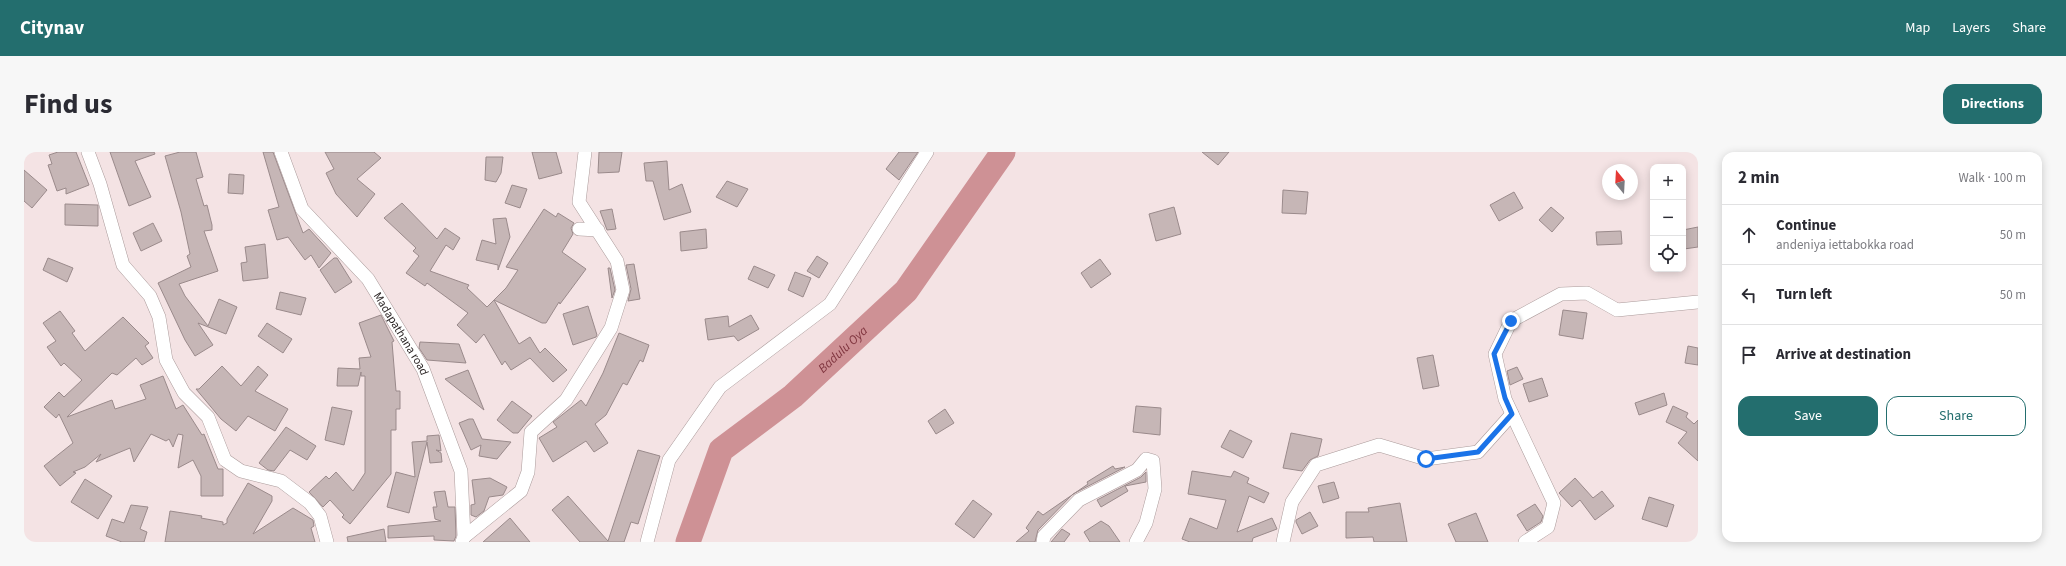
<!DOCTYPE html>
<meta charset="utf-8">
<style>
body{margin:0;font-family:"Source Sans 3",sans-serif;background:#f7f7f7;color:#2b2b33}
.controls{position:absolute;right:12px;top:12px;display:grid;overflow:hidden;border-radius:8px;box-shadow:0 2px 10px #0003}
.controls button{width:36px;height:36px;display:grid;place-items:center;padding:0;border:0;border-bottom:1px solid #e1e1e2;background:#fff;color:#2b2b33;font:20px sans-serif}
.compass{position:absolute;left:1578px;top:12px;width:36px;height:36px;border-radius:50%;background:#fff;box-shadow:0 2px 10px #0003;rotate:342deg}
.stop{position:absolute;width:12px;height:12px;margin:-9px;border:3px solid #1a73e8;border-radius:50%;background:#fff}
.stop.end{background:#1a73e8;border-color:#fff;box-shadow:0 1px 4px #0008}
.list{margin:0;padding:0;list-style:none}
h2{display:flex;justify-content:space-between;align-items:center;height:52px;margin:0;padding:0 16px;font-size:17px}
h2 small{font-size:13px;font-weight:400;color:#7c7c81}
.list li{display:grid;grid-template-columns:26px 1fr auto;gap:12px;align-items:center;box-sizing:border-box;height:60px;padding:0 16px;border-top:1px solid #e1e1e2}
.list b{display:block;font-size:15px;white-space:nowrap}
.list p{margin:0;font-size:13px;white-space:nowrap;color:#7c7c81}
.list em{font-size:13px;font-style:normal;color:#7c7c81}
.actions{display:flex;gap:8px;padding:12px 16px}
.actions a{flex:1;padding:9px 0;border:1px solid #236e6e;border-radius:12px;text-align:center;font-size:14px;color:#236e6e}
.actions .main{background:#236e6e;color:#fff}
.icon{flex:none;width:22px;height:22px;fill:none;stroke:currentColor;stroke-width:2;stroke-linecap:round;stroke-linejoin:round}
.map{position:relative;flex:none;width:1674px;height:390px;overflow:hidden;border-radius:12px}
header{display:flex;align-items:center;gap:24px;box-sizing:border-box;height:56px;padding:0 20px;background:#236e6e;color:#fff}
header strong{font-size:19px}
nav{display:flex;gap:22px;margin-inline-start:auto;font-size:14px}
.intro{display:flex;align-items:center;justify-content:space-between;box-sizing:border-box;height:96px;padding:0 24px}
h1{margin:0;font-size:28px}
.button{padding:10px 18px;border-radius:12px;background:#236e6e;color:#fff;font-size:14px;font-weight:700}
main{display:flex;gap:24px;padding:0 24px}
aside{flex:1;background:#fff;border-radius:12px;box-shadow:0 2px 10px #0003}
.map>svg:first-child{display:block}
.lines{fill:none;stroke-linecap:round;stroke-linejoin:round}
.river{stroke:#ce9195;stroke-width:25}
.building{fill:#c6b6b6;stroke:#9a8a8b}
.minor-casing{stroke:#ab9b9b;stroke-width:14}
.minor{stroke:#fff;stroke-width:13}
.route{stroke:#1a73e8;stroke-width:5}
.labels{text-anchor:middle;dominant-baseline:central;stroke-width:3.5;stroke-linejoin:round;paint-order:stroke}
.street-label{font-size:12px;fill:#2d2727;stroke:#fff}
.water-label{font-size:13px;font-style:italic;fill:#7f343e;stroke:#fff}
</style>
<header>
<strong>Citynav</strong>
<nav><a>Map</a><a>Layers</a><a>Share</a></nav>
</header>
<div class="intro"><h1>Find us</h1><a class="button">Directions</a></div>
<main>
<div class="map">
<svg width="1674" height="390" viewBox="0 0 1674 390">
<rect width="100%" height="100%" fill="#f4e3e4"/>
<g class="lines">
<path class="river" id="s1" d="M664,390l33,-92 72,-54 113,-105 97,-139"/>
</g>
<path class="building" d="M34,0h18l13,33 -23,9v-6l-9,3 -9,-26 4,-1 -3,-9z
M86,0h44l1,2 -20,7 16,36 -22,9z
M156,0h16l7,25 -7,2 8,27 3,-1 5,20v5l-8,1 14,40 -39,13 6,12 23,30 11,-27 18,8 -11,27 -28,-11 15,22 -18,11 -10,-16 -27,-57 33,-16 -4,-11 3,-2 -9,-42 -16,-56z
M239,0h10l30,81 6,-4 22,24 -12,15 -8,-13 -6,5 -17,-23 -11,3 -9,-30 11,-3z
M301,0h49l7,6 -24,21 18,15 -18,23 -21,-23 -10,-21 8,-4z
M508,0h24l6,21 -23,6z
M575,0h23l-3,20 -21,1z
M875,0h19l-19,28 -13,-11z
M1178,0h27l-11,13z
M462,5h17l-2,16 -5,9 -11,-2z
M643,9l2,29 13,-6 9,28 -27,8 -11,-39h-7l-2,-18z
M0,18l23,20 -15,18 -8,-7z
M205,22l15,1 -1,19 -15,-1z
M703,29l21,8 -11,18 -21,-10z
M488,33l15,4 -7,19 -15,-5z
M1259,38l25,2 -2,22 -24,-1z
M1490,40l9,16 -24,13 -9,-16z
M378,51l35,36 8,-11 15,10 -7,12 -7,-5 -16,26 39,14 -2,3 20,19 19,-19 12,-18 -12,-3 38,-58 12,8 2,-4 16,10 -3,5 2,6 -11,18 24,17 -26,35 -1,-2 -13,21h-4l-48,-23 25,44 11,-7 10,16 5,-5 22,22 -14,12 -23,-24 -19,12 -6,-9 -3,4 -18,-31 -8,9 -19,-18 11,-12 -41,-30 -2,3 -19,-13 13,-17 -6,-5 3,-3 -32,-30z
M41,52l33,1v21l-33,-1z
M1150,55l7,27 -25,7 -7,-27z
M1527,55l13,11 -12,14 -13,-12z
M588,57l4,20 -9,1 -7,-19z
M482,66l4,19 -12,33v-5l-22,-5 6,-20 14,4 -3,-25z
M129,71l9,18 -21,10 -8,-18z
M1674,75v20l-14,2 -1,-19z
M682,77l1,19 -26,3 -1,-19z
M1597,79l1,13 -25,1 -1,-13z
M241,92l3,34 -25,3 -2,-18 6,-1 -2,-15z
M793,104l11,7 -9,15 -12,-7z
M24,106l25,10 -6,14 -24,-12z
M310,106h3l15,24 -17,11 -15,-23z
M1076,107l11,15 -20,14 -10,-15z
M610,112l6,35 -12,2 3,-12 -5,-24z
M730,114l21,9 -7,13 -20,-9z
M584,116h2l5,22 -3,8z
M771,120l16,6 -8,19 -15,-7z
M256,140l26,6 -5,17 -25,-6z
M564,154l9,29 -1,2 -23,8 -10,-31z
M1539,158l24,3 -4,26 -24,-4z
M36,159l15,20 -3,2 13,18 38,-34 26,26 -4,3 8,12 -11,7 -6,-7 -19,17 -5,-2 -45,44 45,-17 3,9 31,-10 -6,-14 23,-9 13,33 7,-4 19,30 2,-1 14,35h5v27h-22v-20l-8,-16 -15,8 5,-33 -5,-1 -5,13 -4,-8 -3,2 -15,-7 -17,28 -4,-14 -34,14 5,-8 -16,13 -12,5 3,1 -16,13 -16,-20 29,-23 -14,-29 -3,4 -12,-11 15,-15 5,5 18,-17 -18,-17 -3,3 -14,-19 9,-6 -13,-18z
M357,163l13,26 -2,1 4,49h4v18h-4v21h-5v44l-41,50 -8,-7 2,-2 -14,-15 -7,7 -14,-15 17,-16 3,3 7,-7 17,19 12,-18v-97h-4v-4l-3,14h-21l1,-18 22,1 -1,-11 12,-1 -12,-34z
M727,163l8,14 -21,12 -4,-5 -26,4 -3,-21 23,-3 1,11z
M243,171l25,16 -9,14 -25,-17z
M595,181l30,12 -6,17 -3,-2 -13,25 -4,-2 -17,32 -11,9 13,19 -14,9 -8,-11 -33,21 -14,-24 18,-11 -4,-5 28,-22 5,6 17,-33z
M396,190l39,2 7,19 -39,-3 -8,-12z
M1664,194l10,2v17l-13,-2z
M1409,203l6,31 -16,3 -6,-31z
M198,214l19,20 17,-20 10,9 -13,16 33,18 -13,22 -27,-15 -12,15 -15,-12 -25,-30h3z
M1493,215l6,12 -13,6 -3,-14z
M444,218l16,40 -39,-31z
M1518,226l6,18 -19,6 -6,-18z
M1640,241l3,12 -28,10 -4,-12z
M488,249l20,15 -14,17h-5l-16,-13z
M1112,254l25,2 -1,27 -27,-3z
M1649,254l15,7 -2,4 8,7 4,-4v41l-20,-18 9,-11 -21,-10z
M308,255l20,4 -8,34 -19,-5z
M921,257l9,14 -18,11 -8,-13z
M445,267h4l9,20 29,3 -14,17 -18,-3 2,-11 -10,5 -12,-27z
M262,275l30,19 -9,14 -17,-10 -16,21 -6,-1 -9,-7z
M1206,278l22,11 -9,17 -22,-11z
M1267,281l31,6 -4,17 -8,4 -8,11 -19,-3z
M415,283l2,16 -5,-1 5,3 1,9 -12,1 -3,-21 -18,71 -22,-6 9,-35 19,5 -3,-35 15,-1v-5z
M614,298l22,6 -22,68 -7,-2 -7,20h-44l-28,-32 16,-14 40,45z
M1089,314l2,3 10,-2 -52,27 -35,36 -3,12h-19l13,-11 -3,-3 12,-17 5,4 45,-31 -1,-2z
M1168,319l39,6 3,-6 15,7 -2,5 22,10 -5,10 -15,-7 -12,36 35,-14 5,11 -24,9 -1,4h-62l-8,-3 8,-21 27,11 9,-29 -38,-6z
M1122,320v10l-21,4 3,5 -27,16 -4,-7 44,-23z
M466,326l17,9 -4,8 -14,2 -5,14 -8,6 -5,-2v-10l4,-1 -3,-24z
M1551,326l18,20 9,-7 12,15 -19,14 -15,-20 -8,7 -13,-14z
M61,327l27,17 -14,23 -27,-17z
M1310,330l5,16 -16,5 -5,-17z
M224,331l24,13v5l-19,33 40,-26 20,12 1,6 -3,2 4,14h-150l5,-31 32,5 -1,2 22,4v3l4,-2v-4z
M421,339l3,16h7l1,29 -2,5 -20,-1v-4l-46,2v-12l53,-5 -6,-2 -2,-12h4l-3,-15z
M1625,345l25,8 -7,22 -25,-8z
M949,348l19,14 -18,24 -19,-14z
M1376,351l7,39h-33l-1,-5 -27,1v-26h23l-1,-4z
M1511,352l8,12 -2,6 -14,9 -10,-16z
M107,353l17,2 -8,22 7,3 -3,10h-22l-16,-6 6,-17 12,4z
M1286,360l8,14 -16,8 -6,-12v-2z
M1452,361l12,29h-32l-8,-18z
M486,366l20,24h-47z
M1077,369l8,5 11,16h-30l-6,-10z
M360,377l2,13h-38l-1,-5z
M1038,377l8,5 -6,8h-13z"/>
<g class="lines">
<defs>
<g id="minor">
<path d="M64,0l12,32 23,81 27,31 9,21 7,43 18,33 24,24 17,43 16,11 40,10 29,22 10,13 7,26"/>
<path id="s2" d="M257,0l21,57 66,70 55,90 38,102 3,66 -2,5"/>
<path d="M555,77l19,1"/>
<path d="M440,385l57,-46 7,-19 3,-40 35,-32 45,-72 12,-38 -6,-29 -38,-59 6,-50"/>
<path d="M623,390l22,-82 51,-73 110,-83 97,-152"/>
<path d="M1019,390l1,-6 35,-36 58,-30 9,-11 7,2 2,28 -9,34 -10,19"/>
<path d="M1259,390l9,-40 24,-37 63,-20 47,14 52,-7 34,-38"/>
<path d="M1501,390l23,-15 6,-24 -49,-104 -10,-45 16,-33 50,-27 26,-1 30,17 81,-8"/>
</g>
</defs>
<use href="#minor" class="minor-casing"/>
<use href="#minor" class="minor"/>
</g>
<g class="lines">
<path class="route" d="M1402,307l52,-7 34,-38 -7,-16 -11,-44 17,-33"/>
</g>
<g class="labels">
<g class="street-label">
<text stroke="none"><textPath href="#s2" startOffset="221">Madapathana road</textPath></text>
</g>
<g class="water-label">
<text stroke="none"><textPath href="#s1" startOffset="256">Badulu Oya</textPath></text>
</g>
</g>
</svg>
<div class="controls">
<button>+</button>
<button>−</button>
<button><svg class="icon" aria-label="locate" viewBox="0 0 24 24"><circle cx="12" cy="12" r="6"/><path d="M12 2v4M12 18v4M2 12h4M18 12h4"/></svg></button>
</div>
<svg class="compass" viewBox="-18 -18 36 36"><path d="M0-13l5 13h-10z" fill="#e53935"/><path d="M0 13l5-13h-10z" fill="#7c7c81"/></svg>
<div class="stop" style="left:1402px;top:307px"></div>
<div class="stop end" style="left:1487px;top:169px"></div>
</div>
<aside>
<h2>2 min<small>Walk · 100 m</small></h2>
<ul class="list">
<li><svg class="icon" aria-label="ahead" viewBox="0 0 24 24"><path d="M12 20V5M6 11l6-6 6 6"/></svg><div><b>Continue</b><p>andeniya iettabokka road</p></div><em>50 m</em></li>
<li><svg class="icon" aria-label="left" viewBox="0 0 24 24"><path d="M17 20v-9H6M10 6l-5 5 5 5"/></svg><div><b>Turn left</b></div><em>50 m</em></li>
<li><svg class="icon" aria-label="arrive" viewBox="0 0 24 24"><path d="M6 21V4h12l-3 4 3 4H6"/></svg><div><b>Arrive at destination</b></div></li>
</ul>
<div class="actions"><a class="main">Save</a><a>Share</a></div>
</aside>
</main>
